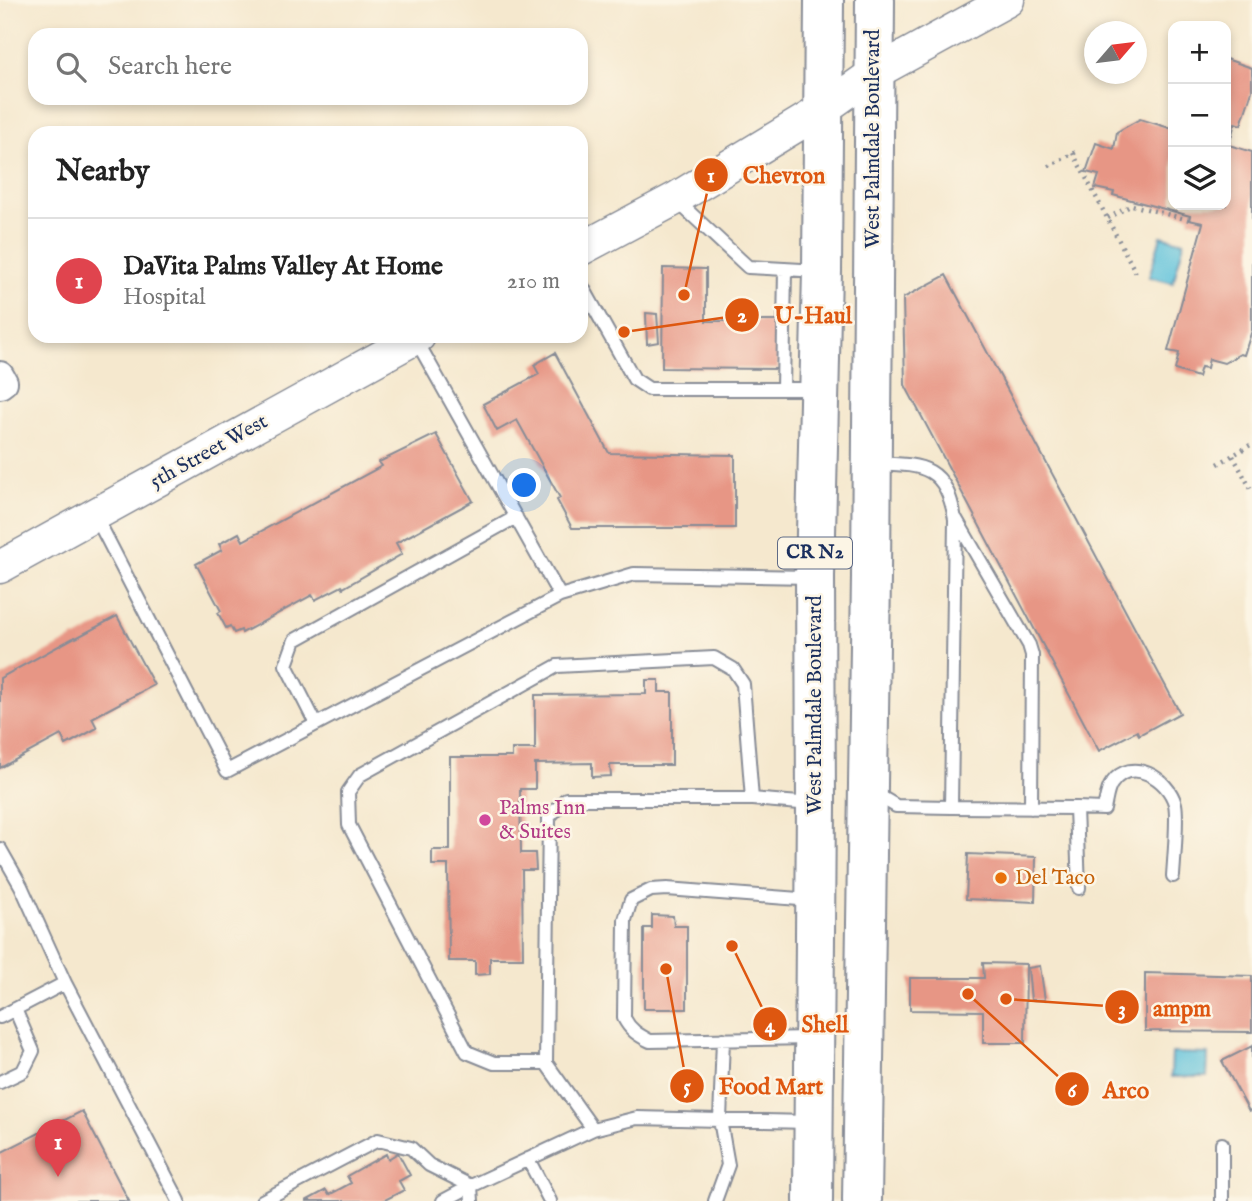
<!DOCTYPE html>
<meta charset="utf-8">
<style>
body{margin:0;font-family:"IM FELL English",serif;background:#f2f2f2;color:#222}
.controls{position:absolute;right:21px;top:21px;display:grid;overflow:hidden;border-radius:14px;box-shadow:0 4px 10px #0003}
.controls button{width:63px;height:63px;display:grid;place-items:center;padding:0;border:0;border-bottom:2px solid #e0e0e0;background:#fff;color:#222;font:35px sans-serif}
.compass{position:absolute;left:1084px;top:21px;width:63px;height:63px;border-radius:50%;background:#fff;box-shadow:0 4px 10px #0003;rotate:62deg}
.you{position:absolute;left:525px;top:486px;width:24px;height:24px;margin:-18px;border:5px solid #fff;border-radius:50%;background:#1a73e8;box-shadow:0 0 0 10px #1a73e833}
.badge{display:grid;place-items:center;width:46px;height:46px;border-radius:50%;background:#c8321e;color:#fff;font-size:23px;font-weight:700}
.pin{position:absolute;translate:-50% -58px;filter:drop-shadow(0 2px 4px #0008)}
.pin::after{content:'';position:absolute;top:37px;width:24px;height:21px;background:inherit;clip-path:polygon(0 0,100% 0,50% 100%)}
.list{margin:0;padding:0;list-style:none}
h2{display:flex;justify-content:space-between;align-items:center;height:91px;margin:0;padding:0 28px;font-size:30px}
h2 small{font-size:23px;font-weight:400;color:#767676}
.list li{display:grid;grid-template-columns:46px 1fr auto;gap:21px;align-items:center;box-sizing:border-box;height:126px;padding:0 28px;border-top:2px solid #e0e0e0}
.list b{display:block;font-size:26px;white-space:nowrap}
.list p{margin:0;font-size:23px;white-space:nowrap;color:#767676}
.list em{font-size:23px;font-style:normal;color:#767676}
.icon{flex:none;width:38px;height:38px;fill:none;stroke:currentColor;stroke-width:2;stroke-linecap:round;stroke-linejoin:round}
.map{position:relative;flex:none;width:1252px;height:1201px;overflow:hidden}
.search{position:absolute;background:#fff;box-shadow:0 4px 10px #0003;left:28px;top:28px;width:560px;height:77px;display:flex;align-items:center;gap:18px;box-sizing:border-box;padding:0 24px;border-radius:21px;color:#767676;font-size:26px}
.panel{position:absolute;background:#fff;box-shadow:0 4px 10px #0003;left:28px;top:126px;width:560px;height:217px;border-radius:21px}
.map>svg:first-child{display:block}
.water{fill:#5ec2dc;stroke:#3c789d;stroke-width:2}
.building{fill:#e79685}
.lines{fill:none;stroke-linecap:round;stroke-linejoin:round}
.service-casing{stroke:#888c96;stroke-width:16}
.minor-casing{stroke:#888c96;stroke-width:30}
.tertiary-casing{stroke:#888c96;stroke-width:35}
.primary-casing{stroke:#888c96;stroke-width:42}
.path{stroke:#888c96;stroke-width:4.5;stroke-dasharray:2 5;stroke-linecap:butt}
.service{stroke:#fff;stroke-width:12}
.minor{stroke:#fff;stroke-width:26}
.tertiary{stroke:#fff;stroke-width:32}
.primary{stroke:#fff;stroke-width:38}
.hotel-dot{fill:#d1479c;stroke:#fcf5e5;stroke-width:2.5}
.food-dot{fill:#e8710a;stroke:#fcf5e5;stroke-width:2.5}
.labels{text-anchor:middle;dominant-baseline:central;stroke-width:5;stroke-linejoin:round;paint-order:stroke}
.shield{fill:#fcf5e5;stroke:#5e6a86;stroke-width:2}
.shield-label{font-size:19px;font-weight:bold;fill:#1b2f5e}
.street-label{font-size:21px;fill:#1b2f5e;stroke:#fcf5e5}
.hotel-label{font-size:21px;fill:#b23c85;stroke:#fcf5e5;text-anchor:start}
.food-label{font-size:21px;fill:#c56008;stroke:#fcf5e5;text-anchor:start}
.leader{fill:none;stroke:#de5710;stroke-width:2.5}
.callout-dot{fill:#de5710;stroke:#fcf5e5;stroke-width:2.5}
.mark-label{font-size:21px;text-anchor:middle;font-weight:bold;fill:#fff}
.callout-label{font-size:23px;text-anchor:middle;font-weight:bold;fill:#de5710;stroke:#fcf5e5;stroke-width:5;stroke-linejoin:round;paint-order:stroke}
</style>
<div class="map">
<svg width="1252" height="1201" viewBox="0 0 1252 1201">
<rect width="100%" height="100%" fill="#fcf5e5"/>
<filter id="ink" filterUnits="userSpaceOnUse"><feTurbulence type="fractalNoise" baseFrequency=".0143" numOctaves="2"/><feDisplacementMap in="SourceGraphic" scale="14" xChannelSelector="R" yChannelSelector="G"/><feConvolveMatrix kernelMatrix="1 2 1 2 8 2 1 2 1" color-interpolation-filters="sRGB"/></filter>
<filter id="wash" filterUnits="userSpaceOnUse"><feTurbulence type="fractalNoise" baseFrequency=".00686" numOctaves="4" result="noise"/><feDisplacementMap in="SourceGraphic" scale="28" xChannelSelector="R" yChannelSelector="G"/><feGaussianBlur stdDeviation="1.57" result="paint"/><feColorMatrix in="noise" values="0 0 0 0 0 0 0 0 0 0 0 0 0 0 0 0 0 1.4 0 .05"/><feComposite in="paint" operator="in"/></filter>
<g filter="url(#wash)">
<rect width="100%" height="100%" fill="#f5e8ce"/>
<path class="water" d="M1161,236l23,6 -11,41 -24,-6z
M1172,1053l36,1 -1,23h-36z"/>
<g id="blocks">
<path class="building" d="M1226,59l26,9v23l-11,34 -6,-2 -6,22 23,7v178l-8,25 -4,-1 -16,9 -15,-4 -2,9 -6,-1 -3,10 -23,-7 4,-17 -11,-2 35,-128 -14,-3 1,-4 -77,-21 1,-3 -19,-4 4,-13 -13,-3 10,-29 18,6 3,-17 23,-13 33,10v76h53z
M663,268l43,1v52h73l-1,48 -116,-1z
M946,275l234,438 -41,22 -2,-4 -38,20 -194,-366 -2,-87z
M646,313l11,1 2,28 -12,2z
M555,353l54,100 126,2v73h-163l-15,-28 3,-2 -43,-78 -20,11 -14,-27 56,-30 -5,-9z
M436,434l37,67 -77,42 6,11 -59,34 -1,-2 -27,14 -3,-5 -70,38 -1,-3 -7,3 -4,-7 -4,2 -8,-15 3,-2 -25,-47 26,-14 -3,-6 20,-11 4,8 139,-75 -3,-4z
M117,616l37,69 -62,33 5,10 -31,17 -5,-10 -61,33v-90l75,-41 1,1z
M646,680h13v12h13v73h-62l1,11 -19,1v-14l-57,1v25h-15l1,64h14l1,17h-14l1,88h-33v16l-15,1v-14h-26l-1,-96h-16v-15h18v-93h62v-8h23v-54l111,-1z
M968,854l68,3 -1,45 -69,-3z
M652,915l21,1 1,10h13v83h-43v-81h8z
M983,963l43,1 -1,79h-42v-32l-73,-1v-32h74z
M1040,966l5,34h-14l-3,-32z
M1145,973l107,3v56l-107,-1z
M1252,1046v64l-3,1 -27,-50z
M82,1111l47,90h-129v-48z
M398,1153l12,22 -11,6 5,9 -21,11h-77l20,-11 3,5 22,-12 -4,-7 39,-22 2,5z"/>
</g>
</g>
<g filter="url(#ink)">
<use href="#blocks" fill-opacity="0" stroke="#888c96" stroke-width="2"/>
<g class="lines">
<defs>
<path id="service" d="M675,199l73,68 71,4
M581,284l53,95 15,10h166
M783,389l2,-120
M95,515l132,256 333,-175 -145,-258
M956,519l73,126 3,10 -1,153
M560,596l74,-22 178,3
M316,724l-30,-59 9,-25 221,-123
M874,793l22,13 55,1 4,-288c-10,-55 -32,-54 -80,-56
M951,807l125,1 3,80
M1076,808l28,1c2,-8 3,-20 8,-26 19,-27 56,-5 63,21 3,14 -1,55 -2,72
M0,849l21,37 44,97 -65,34
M812,900l-145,-11 -16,1 -20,10 -6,20 -1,98c6,12 14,17 26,23l162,-3
M65,983l114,218
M546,1063h-52l-27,-11 -118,-227 -1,-33 12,-17 197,-109 157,-8 19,11 10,15 9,115
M0,1082l23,-11 10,-20 -18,-42
M593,1129l-47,-66 3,-246 17,-18h186l60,5
M528,1159l22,42
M262,1201l116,-61 33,8 18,17 42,21 -28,15
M472,1201l-1,-15 122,-57 44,-11 172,4
M715,1201l13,-36 -8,-45 3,-81
M1222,1201v-57"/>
<path id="minor" d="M0,375l4,7 -4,3"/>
<path id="tertiary" d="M581,249l94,-50 147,-89 51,-36 135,-74
M0,567l419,-231"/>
<path id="primary" d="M813,1201l3,-397 -1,-227 7,-306 2,-271
M862,1201l9,-625 4,-576"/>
</defs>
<use href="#service" class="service-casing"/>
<use href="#minor" class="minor-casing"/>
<use href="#tertiary" class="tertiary-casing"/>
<use href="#primary" class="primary-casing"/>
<path class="path" d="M1073,153l64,122
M1049,166l31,-16
M1108,218l24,-13 57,15
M1233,456l19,35
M1218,464l34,-20"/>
<use href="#service" class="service"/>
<use href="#minor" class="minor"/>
<use href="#tertiary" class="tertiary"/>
<use href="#primary" class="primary"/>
</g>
</g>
<circle class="hotel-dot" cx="485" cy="820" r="7"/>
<circle class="food-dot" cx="1001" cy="878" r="7"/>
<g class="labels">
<rect class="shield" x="778" y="537.5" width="74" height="31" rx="5"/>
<g class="shield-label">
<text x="815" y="553">CR N2</text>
</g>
<g class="street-label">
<text transform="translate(873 139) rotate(-90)">West Palmdale Boulevard</text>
<text transform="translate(209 452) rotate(-29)">5th Street West</text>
<text transform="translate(815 705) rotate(-90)">West Palmdale Boulevard</text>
</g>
<g class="hotel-label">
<text x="499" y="808">Palms Inn<tspan x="499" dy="24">&amp; Suites</tspan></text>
</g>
<g class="food-label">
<text x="1015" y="878">Del Taco</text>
</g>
</g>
<path class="leader" d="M684 295L711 175M624 332L742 315M1006 999L1122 1007M732 946L770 1024M666 969L687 1086M968 994L1072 1089"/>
<g class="callout-dot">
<circle cx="684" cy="295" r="7"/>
<circle cx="624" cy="332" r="7"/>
<circle cx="1006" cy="999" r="7"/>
<circle cx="732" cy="946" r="7"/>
<circle cx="666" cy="969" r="7"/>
<circle cx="968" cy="994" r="7"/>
<circle cx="711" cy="175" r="18"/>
<circle cx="742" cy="315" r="18"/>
<circle cx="1122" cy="1007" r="18"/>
<circle cx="770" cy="1024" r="18"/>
<circle cx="687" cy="1086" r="18"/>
<circle cx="1072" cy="1089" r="18"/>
</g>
<g class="mark-label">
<text x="711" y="182">1</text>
<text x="742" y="322">2</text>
<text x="1122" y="1015">3</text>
<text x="770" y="1032">4</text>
<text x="687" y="1093">5</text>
<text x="1072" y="1097">6</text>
</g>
<g class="callout-label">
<text x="784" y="183">Chevron</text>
<text x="813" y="323">U-Haul</text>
<text x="1182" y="1016">ampm</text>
<text x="825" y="1032">Shell</text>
<text x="771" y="1094">Food Mart</text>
<text x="1126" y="1098">Arco</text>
</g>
</svg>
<div class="controls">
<button>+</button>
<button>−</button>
<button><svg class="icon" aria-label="layers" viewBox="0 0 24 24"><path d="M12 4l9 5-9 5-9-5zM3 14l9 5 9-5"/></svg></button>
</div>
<svg class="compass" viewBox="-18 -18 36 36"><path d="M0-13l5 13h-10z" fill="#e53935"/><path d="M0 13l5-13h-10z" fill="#767676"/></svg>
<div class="you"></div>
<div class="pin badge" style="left:58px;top:1177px;background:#e0444e">1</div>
<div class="search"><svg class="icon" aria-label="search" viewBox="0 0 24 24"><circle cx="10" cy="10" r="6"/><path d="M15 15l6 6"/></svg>Search here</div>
<section class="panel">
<h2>Nearby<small></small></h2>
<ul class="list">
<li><span class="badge" style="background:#e0444e">1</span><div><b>DaVita Palms Valley At Home</b><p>Hospital</p></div><em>210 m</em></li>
</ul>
</section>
</div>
